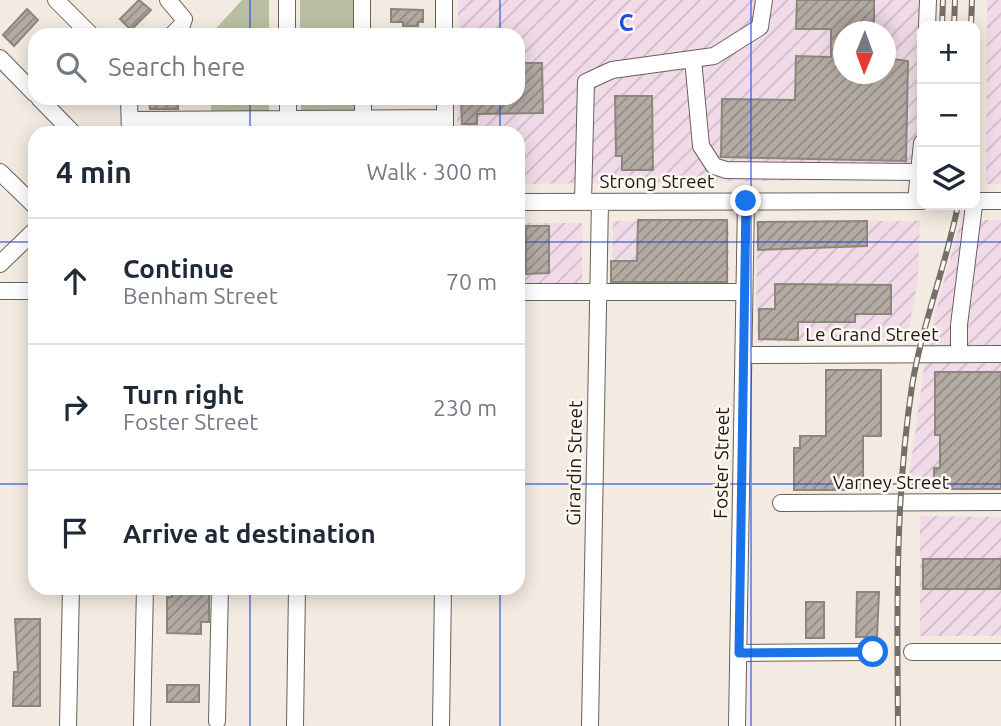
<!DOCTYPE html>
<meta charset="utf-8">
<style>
body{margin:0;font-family:Ubuntu,sans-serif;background:#f6f6f7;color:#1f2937}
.controls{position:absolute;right:21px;top:21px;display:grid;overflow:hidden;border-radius:14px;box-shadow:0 4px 18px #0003}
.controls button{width:63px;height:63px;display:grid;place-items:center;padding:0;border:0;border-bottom:2px solid #e0e1e3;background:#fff;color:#1f2937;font:35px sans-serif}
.compass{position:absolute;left:833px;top:21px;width:63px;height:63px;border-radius:50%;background:#fff;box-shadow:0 4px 18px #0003;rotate:181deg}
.stop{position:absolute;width:21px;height:21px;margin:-16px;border:5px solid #1a73e8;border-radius:50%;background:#fff}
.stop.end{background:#1a73e8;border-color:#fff;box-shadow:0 2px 7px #0008}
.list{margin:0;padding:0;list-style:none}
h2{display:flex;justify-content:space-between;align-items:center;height:91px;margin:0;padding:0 28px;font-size:30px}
h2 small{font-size:23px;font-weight:400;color:#747a83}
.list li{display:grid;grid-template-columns:46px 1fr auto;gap:21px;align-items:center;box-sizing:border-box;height:126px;padding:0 28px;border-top:2px solid #e0e1e3}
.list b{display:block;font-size:26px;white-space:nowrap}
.list p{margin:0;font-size:23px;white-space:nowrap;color:#747a83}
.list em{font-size:23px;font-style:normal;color:#747a83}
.icon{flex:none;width:38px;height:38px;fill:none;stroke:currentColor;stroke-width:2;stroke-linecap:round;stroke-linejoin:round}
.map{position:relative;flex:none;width:1001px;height:726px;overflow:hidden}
.search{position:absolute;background:#fff;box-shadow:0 4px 18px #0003;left:28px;top:28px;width:497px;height:77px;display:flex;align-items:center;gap:18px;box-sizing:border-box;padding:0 24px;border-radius:21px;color:#747a83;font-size:26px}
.panel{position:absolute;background:#fff;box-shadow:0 4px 18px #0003;left:28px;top:126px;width:497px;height:469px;border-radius:21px}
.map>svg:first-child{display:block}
.industrial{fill:url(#industrial-furrows);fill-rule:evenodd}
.grass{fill:#bbbfa2}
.building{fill:url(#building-hatch);stroke:#8d867d;stroke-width:2}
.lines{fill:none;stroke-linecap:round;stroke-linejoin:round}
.minor-casing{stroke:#696159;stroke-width:18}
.minor{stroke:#fff;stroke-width:16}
.rail-casing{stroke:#746f69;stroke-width:6}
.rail{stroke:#fff8f0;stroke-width:3.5;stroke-dasharray:10;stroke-linecap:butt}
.route{stroke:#1a73e8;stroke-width:9}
.grid{fill:none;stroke:#1d4ed8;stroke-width:2;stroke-opacity:0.55}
.labels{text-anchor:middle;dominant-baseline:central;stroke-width:5;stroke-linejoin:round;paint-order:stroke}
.street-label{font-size:19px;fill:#1c1916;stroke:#fff8f0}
.grid-label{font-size:23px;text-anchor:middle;font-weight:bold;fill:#1d4ed8;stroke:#fff8f0;stroke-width:5;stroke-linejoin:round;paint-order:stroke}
</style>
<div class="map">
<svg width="1001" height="726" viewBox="0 0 1001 726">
<defs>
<pattern id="industrial-furrows" width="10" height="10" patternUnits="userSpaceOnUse" patternTransform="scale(1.75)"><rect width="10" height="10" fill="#f1dbe9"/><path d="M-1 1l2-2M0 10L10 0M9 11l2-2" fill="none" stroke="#cebbc7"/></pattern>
<pattern id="building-hatch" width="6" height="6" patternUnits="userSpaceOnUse" patternTransform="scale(1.75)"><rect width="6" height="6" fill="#b4aba3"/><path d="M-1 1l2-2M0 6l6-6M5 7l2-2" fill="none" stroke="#928a84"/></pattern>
</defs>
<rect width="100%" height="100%" fill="#f3eae1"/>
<path class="industrial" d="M458,0h478v26h-14v153l-404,5v-51h-61v-35h61v-63h-60zM844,32h42v42h-42z
M987,0h14v184h-15z
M961,220h40v270l-94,1 21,-152z
M613,221l116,1v67l-117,-1z
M756,221h164l-2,58 -11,59 -150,4z
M518,223h64v64h-64z
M920,516l81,1v119h-81z"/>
<path class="grass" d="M242,0h27v35h-59z
M300,0h55v35h-55z
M211,98h58v15l-58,-1z
M301,98h54v14h-54z
M428,121v12h-128v-10z
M269,123v10h-88v-9z"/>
<path class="building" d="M139,0l12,10 -20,20 -11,-11z
M797,0h77v32h-30v42h42v-16l22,3 -2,100 -185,-4 1,-58 73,1 1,-44 35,1v-28h-35z
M27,9l11,11 -24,26 -11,-11z
M391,9l32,1v12h-5v4h-15v-4h-12z
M518,63h24l1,50 -66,1v10h-15l-1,-26h57z
M615,96h37l1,74h-31v-14h-6z
M178,98v11h-28l-1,-10z
M638,220h89v62h-116v-21h26z
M867,221v25l-109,4v-28z
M526,226h23v47l-23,1z
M775,284l116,1v29h-36v8h-57v18l-39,-1v-30h16z
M826,370h55v66h-18v54h-69v-42h6v-12h26z
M935,372h66v117h-67v-21h6v-33h-5z
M923,559h78v30h-78z
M172,588h27v4l10,1v29h-8v12l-34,-1v-36h5z
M857,592h22l-2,45h-21z
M806,602h18v36h-18z
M15,619h25v87h-27l1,-34h4z
M167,685h32v17h-32z"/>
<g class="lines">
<defs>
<path id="minor" d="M56,0l35,35
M168,0l16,19 -2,6 -10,10
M287,0v35
M362,0v35
M444,0v35
M927,26l1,-26
M0,58l35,36
M693,59l8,87 13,20 12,4 191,2
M39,98l34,35
M129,98l1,35
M288,98v35
M363,98v20
M445,98v35
M130,120l315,-2
M0,172l35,34
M916,201l6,-58
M975,201h26
M518,202l404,-1
M583,202l3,-120 26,-12 102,-14 46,-29 4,-27
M0,264l35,-34
M0,291h35
M518,292h226
M959,354v-29l15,-120
M744,355l257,-1
M781,503l220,-1
M912,652h89
M739,653l134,-1
M217,721l3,-133
M68,726l3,-138
M142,726l3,-138
M295,726l2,-138
M441,726l2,-138
M590,726l10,-524
M737,726l9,-525"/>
</defs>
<use href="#minor" class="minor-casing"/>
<use href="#minor" class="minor"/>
<defs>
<path id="rail" d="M942,26l1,-26
M954,26l1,-26
M971,26l1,-26
M898,726c-1,-113 -3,-228 14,-340 10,-62 34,-120 46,-181"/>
</defs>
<use href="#rail" class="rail-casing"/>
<use href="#rail" class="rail"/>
</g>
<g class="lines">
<path class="route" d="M746,201l-7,452 134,-1"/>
</g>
<path class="grid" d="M250,0v35M500,0v35M751,0v726M250,98v35M500,98v35M0,242h35M518,242h483M0,484h35M518,484h483M250,588v138M500,588v138"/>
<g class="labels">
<g class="street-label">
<text x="657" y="181">Strong Street</text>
<text x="872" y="334">Le Grand Street</text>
<text transform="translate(574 463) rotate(-89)">Girardin Street</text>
<text transform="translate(721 463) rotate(-89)">Foster Street</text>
<text x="891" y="482">Varney Street</text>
</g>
</g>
<g class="grid-label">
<text x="626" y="31">C</text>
</g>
</svg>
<div class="controls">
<button>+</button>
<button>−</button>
<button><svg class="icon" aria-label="layers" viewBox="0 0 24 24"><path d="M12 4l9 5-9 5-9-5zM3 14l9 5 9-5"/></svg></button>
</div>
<svg class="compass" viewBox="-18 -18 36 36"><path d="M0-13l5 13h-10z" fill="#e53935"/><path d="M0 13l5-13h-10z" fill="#747a83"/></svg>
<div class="stop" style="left:873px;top:652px"></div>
<div class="stop end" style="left:746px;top:201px"></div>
<div class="search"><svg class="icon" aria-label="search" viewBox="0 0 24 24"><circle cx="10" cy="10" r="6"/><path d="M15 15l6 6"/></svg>Search here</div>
<section class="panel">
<h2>4 min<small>Walk · 300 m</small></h2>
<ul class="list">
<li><svg class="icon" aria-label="ahead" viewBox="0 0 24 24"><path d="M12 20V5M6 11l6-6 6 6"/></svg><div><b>Continue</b><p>Benham Street</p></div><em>70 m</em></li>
<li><svg class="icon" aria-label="right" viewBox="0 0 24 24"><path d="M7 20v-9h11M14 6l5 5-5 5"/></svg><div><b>Turn right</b><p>Foster Street</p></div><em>230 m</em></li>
<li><svg class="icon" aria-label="arrive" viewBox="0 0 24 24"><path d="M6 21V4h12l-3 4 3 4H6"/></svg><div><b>Arrive at destination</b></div></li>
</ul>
</section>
</div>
